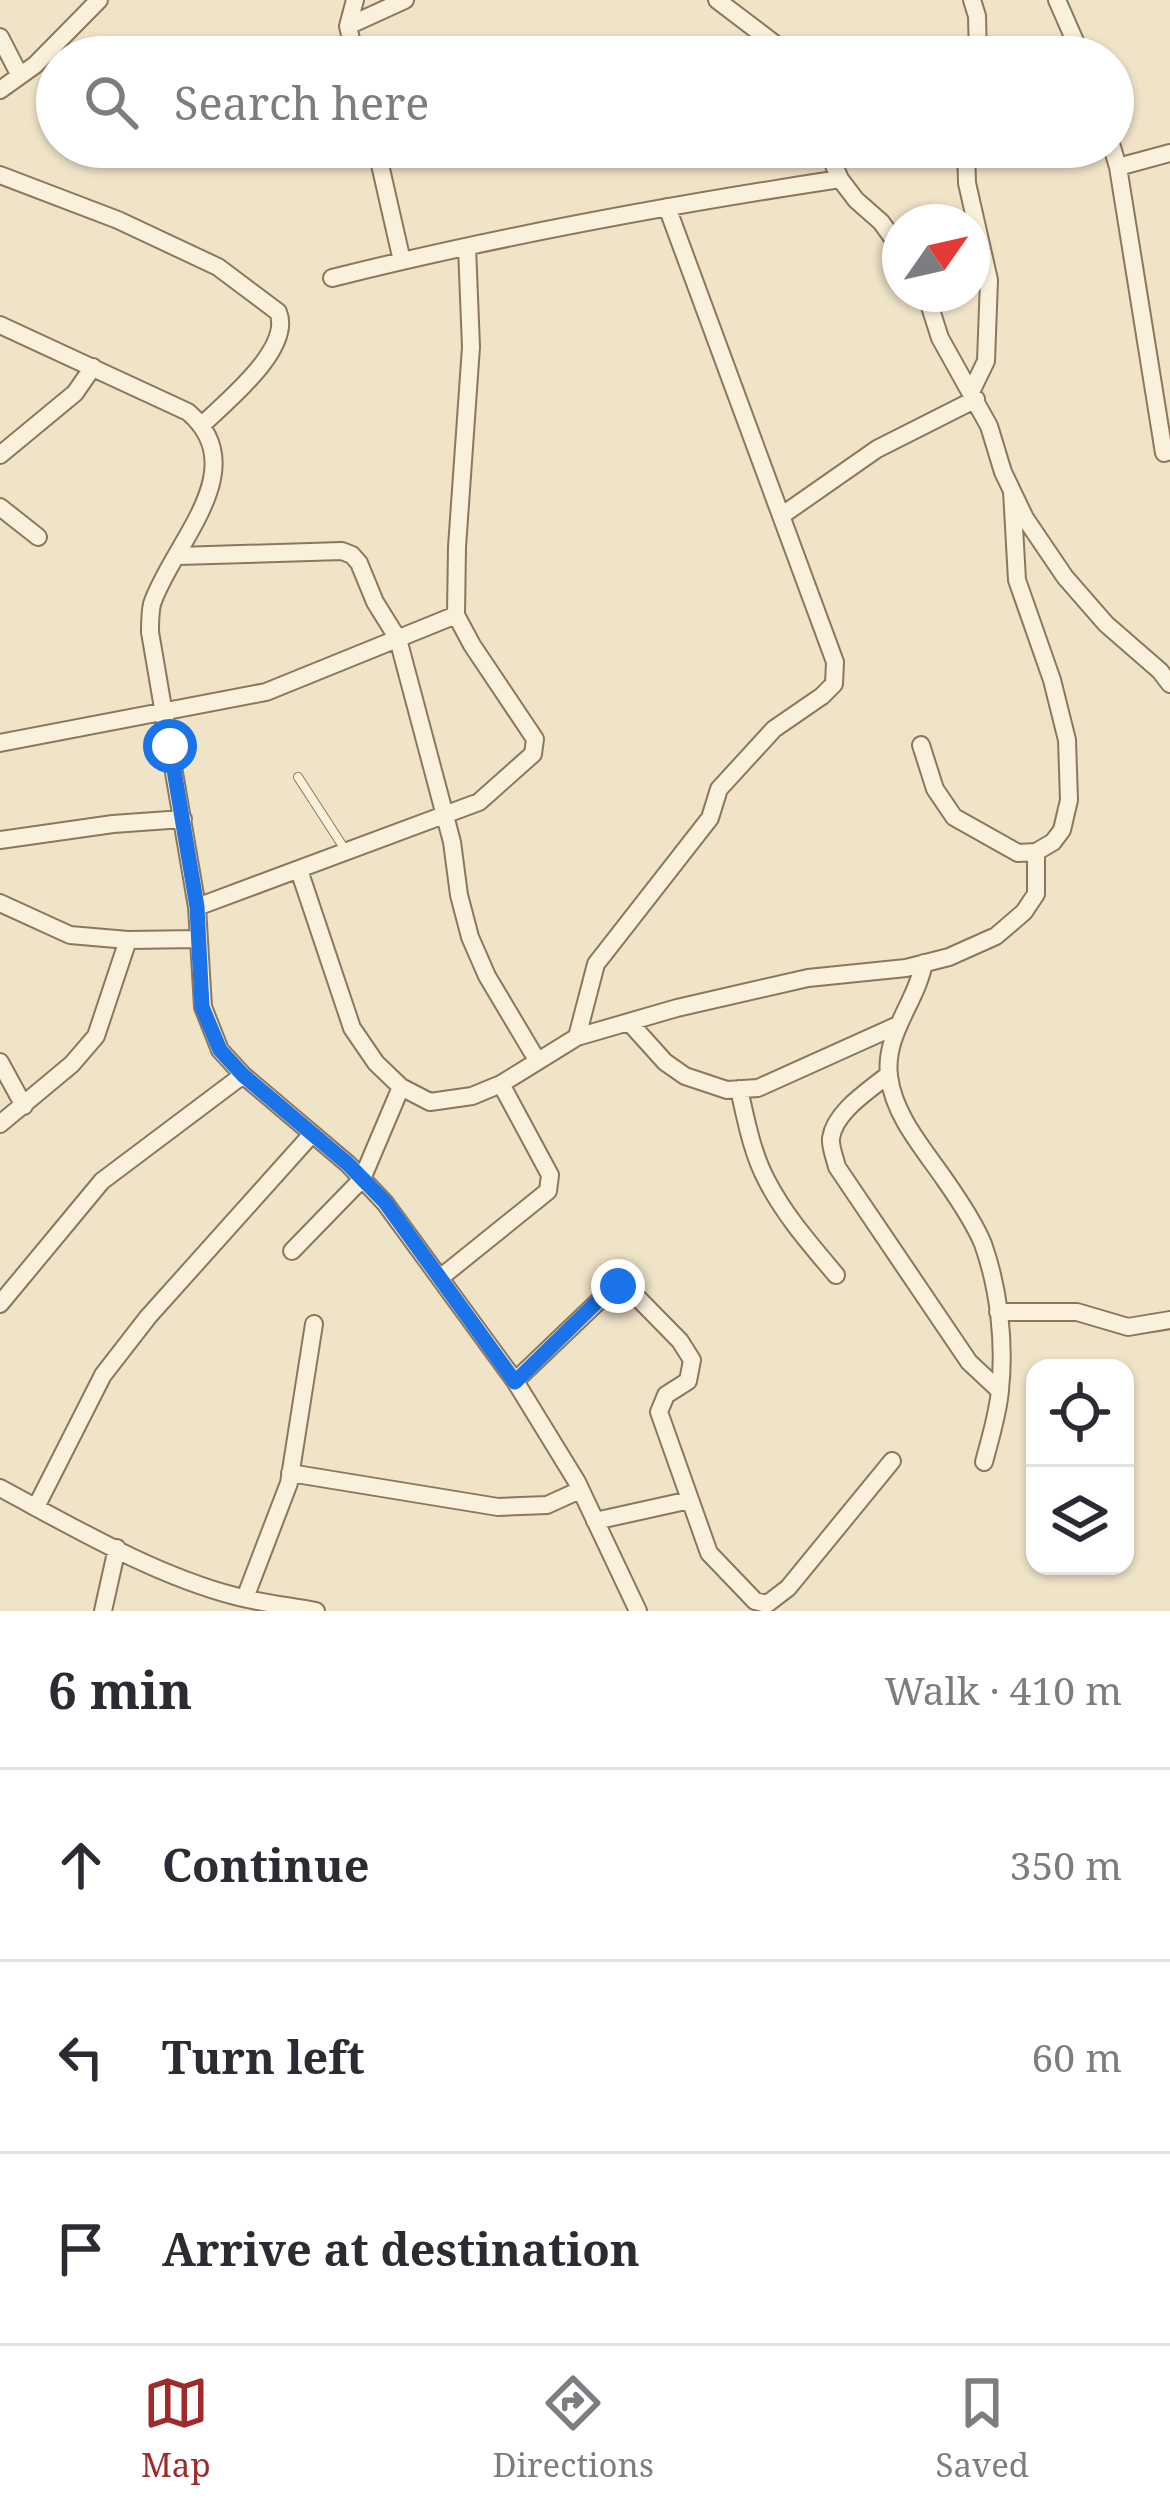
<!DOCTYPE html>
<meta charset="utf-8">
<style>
body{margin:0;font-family:"Noto Serif",serif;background:#f2f2f3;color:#2b2b33}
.controls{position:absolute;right:36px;bottom:36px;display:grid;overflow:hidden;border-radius:24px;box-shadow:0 3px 9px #0004}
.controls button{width:108px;height:108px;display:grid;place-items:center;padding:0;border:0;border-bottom:3px solid #e1e1e2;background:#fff;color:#2b2b33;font:60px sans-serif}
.compass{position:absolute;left:882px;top:204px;width:108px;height:108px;border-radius:50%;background:#fff;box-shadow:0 3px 9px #0004;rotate:56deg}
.stop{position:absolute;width:36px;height:36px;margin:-27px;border:9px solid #1a73e8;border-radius:50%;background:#fff}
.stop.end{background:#1a73e8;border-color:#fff;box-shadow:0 3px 12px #0008}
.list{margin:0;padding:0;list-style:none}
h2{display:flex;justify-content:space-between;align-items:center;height:156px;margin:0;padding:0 48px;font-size:51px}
h2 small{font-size:39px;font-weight:400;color:#7c7c81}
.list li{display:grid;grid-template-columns:78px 1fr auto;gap:36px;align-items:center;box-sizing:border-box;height:192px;padding:0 48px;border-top:3px solid #e1e1e2}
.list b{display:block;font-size:45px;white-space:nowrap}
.list em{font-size:39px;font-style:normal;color:#7c7c81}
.icon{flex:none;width:66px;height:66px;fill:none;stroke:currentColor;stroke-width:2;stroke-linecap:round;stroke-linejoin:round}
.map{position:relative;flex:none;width:1170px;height:1611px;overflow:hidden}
.search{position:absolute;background:#fff;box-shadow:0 3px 9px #0004;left:36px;right:36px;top:36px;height:132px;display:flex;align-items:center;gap:30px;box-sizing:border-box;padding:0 42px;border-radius:66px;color:#7c7c81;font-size:45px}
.sheet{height:732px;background:#fff}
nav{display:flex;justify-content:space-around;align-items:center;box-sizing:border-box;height:168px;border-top:3px solid #e1e1e2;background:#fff;font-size:33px;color:#7c7c81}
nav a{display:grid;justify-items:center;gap:6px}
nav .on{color:#9e2a2b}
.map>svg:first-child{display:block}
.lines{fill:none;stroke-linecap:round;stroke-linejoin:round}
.service-casing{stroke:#8d765c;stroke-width:10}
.minor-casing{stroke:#8d765c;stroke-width:20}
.service{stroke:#faf1dc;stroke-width:8}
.minor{stroke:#faf1dc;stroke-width:16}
.route{stroke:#1a73e8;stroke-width:15}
</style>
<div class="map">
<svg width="1170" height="1611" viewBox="0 0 1170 1611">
<rect width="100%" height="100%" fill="#f0e4c8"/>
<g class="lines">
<defs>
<path id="service" d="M298,777l48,74"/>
<path id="minor" d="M717,0l58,44 9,13
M972,0l5,16 1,41
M1057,0l25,57
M348,26l57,-26
M0,37l20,39
M355,57l-7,-31 7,-26
M0,90l35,-25 64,-65
M376,147l26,114
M826,147l14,32 16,21 25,22 19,26
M966,147l1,36 22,97 -3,81 -15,31
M1112,147l6,20 46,286 6,-2
M1118,167l52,-14
M0,175l118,45 100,47 60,45c15,36 -51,89 -75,112
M332,278c167,-42 337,-73 508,-99
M926,294l14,44 49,88 14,46 22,46 40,59 41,47 54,47 10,13
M0,325l188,87c67,57 -16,132 -36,192 -2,9 -2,20 -2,28l47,275 6,100 17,43 23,25 105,89 37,39 130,178 62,101 61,129
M0,455l75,-62 18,-26
M0,507l38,30
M781,516l96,-67 99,-50
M178,556l164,-5 10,4 7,8 16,39 23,37 54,203 7,53 11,42 17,39 50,84
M0,743l266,-51 190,-77
M921,745l14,44 19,28 64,36 18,-1 17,-10 9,-12 7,-30 -2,-60 -15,-60 -35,-100 -5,-89
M0,840l113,-16 70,-5
M299,870l53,158 24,35 25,24 29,15 42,-6 29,-12 76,-47 100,-29 131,-30 98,-10 43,-11 47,-21 28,-24 12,-18v-42
M0,903l70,32 58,5 71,-1
M197,907l282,-105 54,-48 2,-15 -63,-94 -16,-30 1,-68 14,-200 -4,-100
M924,963c-8,40 -40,71 -35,113 5,40 34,72 56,104 14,20 29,42 38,64 16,45 22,99 17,146 -2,24 -10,49 -16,72
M629,1022l36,40 20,14 42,14 31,-2 140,-63
M577,1037l19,-73 114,-146 9,-29 55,-60 48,-33 12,-12 1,-22 -168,-455
M0,1062l24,44
M889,1074c-19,16 -54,37 -58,64 -1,9 4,20 6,29l132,195 31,29
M739,1089c7,31 13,64 28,92 18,35 44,64 69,94
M0,1124l72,-60 24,-28 32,-96
M292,1251l70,-72 39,-92
M440,1278l108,-87 2,-16 -49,-91
M0,1304l102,-123 141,-106
M998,1312h79l51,15 42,-7
M515,1381l90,-86 13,-9 11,3 51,52 12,19 -4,21 -22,14 -7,17 50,141 46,48 12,3 21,-16 104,-127
M290,1473l208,34 49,-2 33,-15
M0,1488c73,39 154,87 235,108 26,7 54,10 81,15
M36,1507l67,-132 45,-58 164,-183
M595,1521l95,-21
M245,1598l44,-115 25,-159
M103,1611l14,-63"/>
</defs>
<use href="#service" class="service-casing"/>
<use href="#minor" class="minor-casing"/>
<use href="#service" class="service"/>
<use href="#minor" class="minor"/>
</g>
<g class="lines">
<path class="route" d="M170,746l27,161 5,100 18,43 23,25 105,89 37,38 130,180 90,-88 13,-8"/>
</g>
</svg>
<div class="controls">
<button><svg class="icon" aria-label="locate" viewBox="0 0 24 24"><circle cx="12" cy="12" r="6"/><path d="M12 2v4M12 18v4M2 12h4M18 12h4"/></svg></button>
<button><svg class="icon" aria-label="layers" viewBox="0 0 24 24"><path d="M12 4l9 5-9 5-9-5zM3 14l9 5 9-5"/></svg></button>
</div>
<svg class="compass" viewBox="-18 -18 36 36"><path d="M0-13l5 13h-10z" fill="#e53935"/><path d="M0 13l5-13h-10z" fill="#7c7c81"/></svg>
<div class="stop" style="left:170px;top:746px"></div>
<div class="stop end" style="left:618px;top:1286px"></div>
<div class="search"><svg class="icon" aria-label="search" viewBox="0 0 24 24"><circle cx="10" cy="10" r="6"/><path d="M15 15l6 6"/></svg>Search here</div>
</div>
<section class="sheet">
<h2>6 min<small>Walk · 410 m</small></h2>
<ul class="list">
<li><svg class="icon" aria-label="ahead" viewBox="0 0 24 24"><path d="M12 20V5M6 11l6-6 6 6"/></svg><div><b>Continue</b></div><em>350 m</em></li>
<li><svg class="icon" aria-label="left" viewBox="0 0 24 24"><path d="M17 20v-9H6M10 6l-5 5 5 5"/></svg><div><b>Turn left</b></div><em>60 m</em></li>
<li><svg class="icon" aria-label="arrive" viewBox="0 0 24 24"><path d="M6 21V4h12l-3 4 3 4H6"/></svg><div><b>Arrive at destination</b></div></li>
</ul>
</section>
<nav>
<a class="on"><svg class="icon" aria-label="map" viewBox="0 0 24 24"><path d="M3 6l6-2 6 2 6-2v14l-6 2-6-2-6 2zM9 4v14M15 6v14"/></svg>Map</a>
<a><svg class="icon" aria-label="directions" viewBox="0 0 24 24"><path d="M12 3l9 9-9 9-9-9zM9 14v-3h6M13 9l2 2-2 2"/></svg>Directions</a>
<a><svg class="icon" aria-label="saved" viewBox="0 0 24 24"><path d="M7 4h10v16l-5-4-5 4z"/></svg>Saved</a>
</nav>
